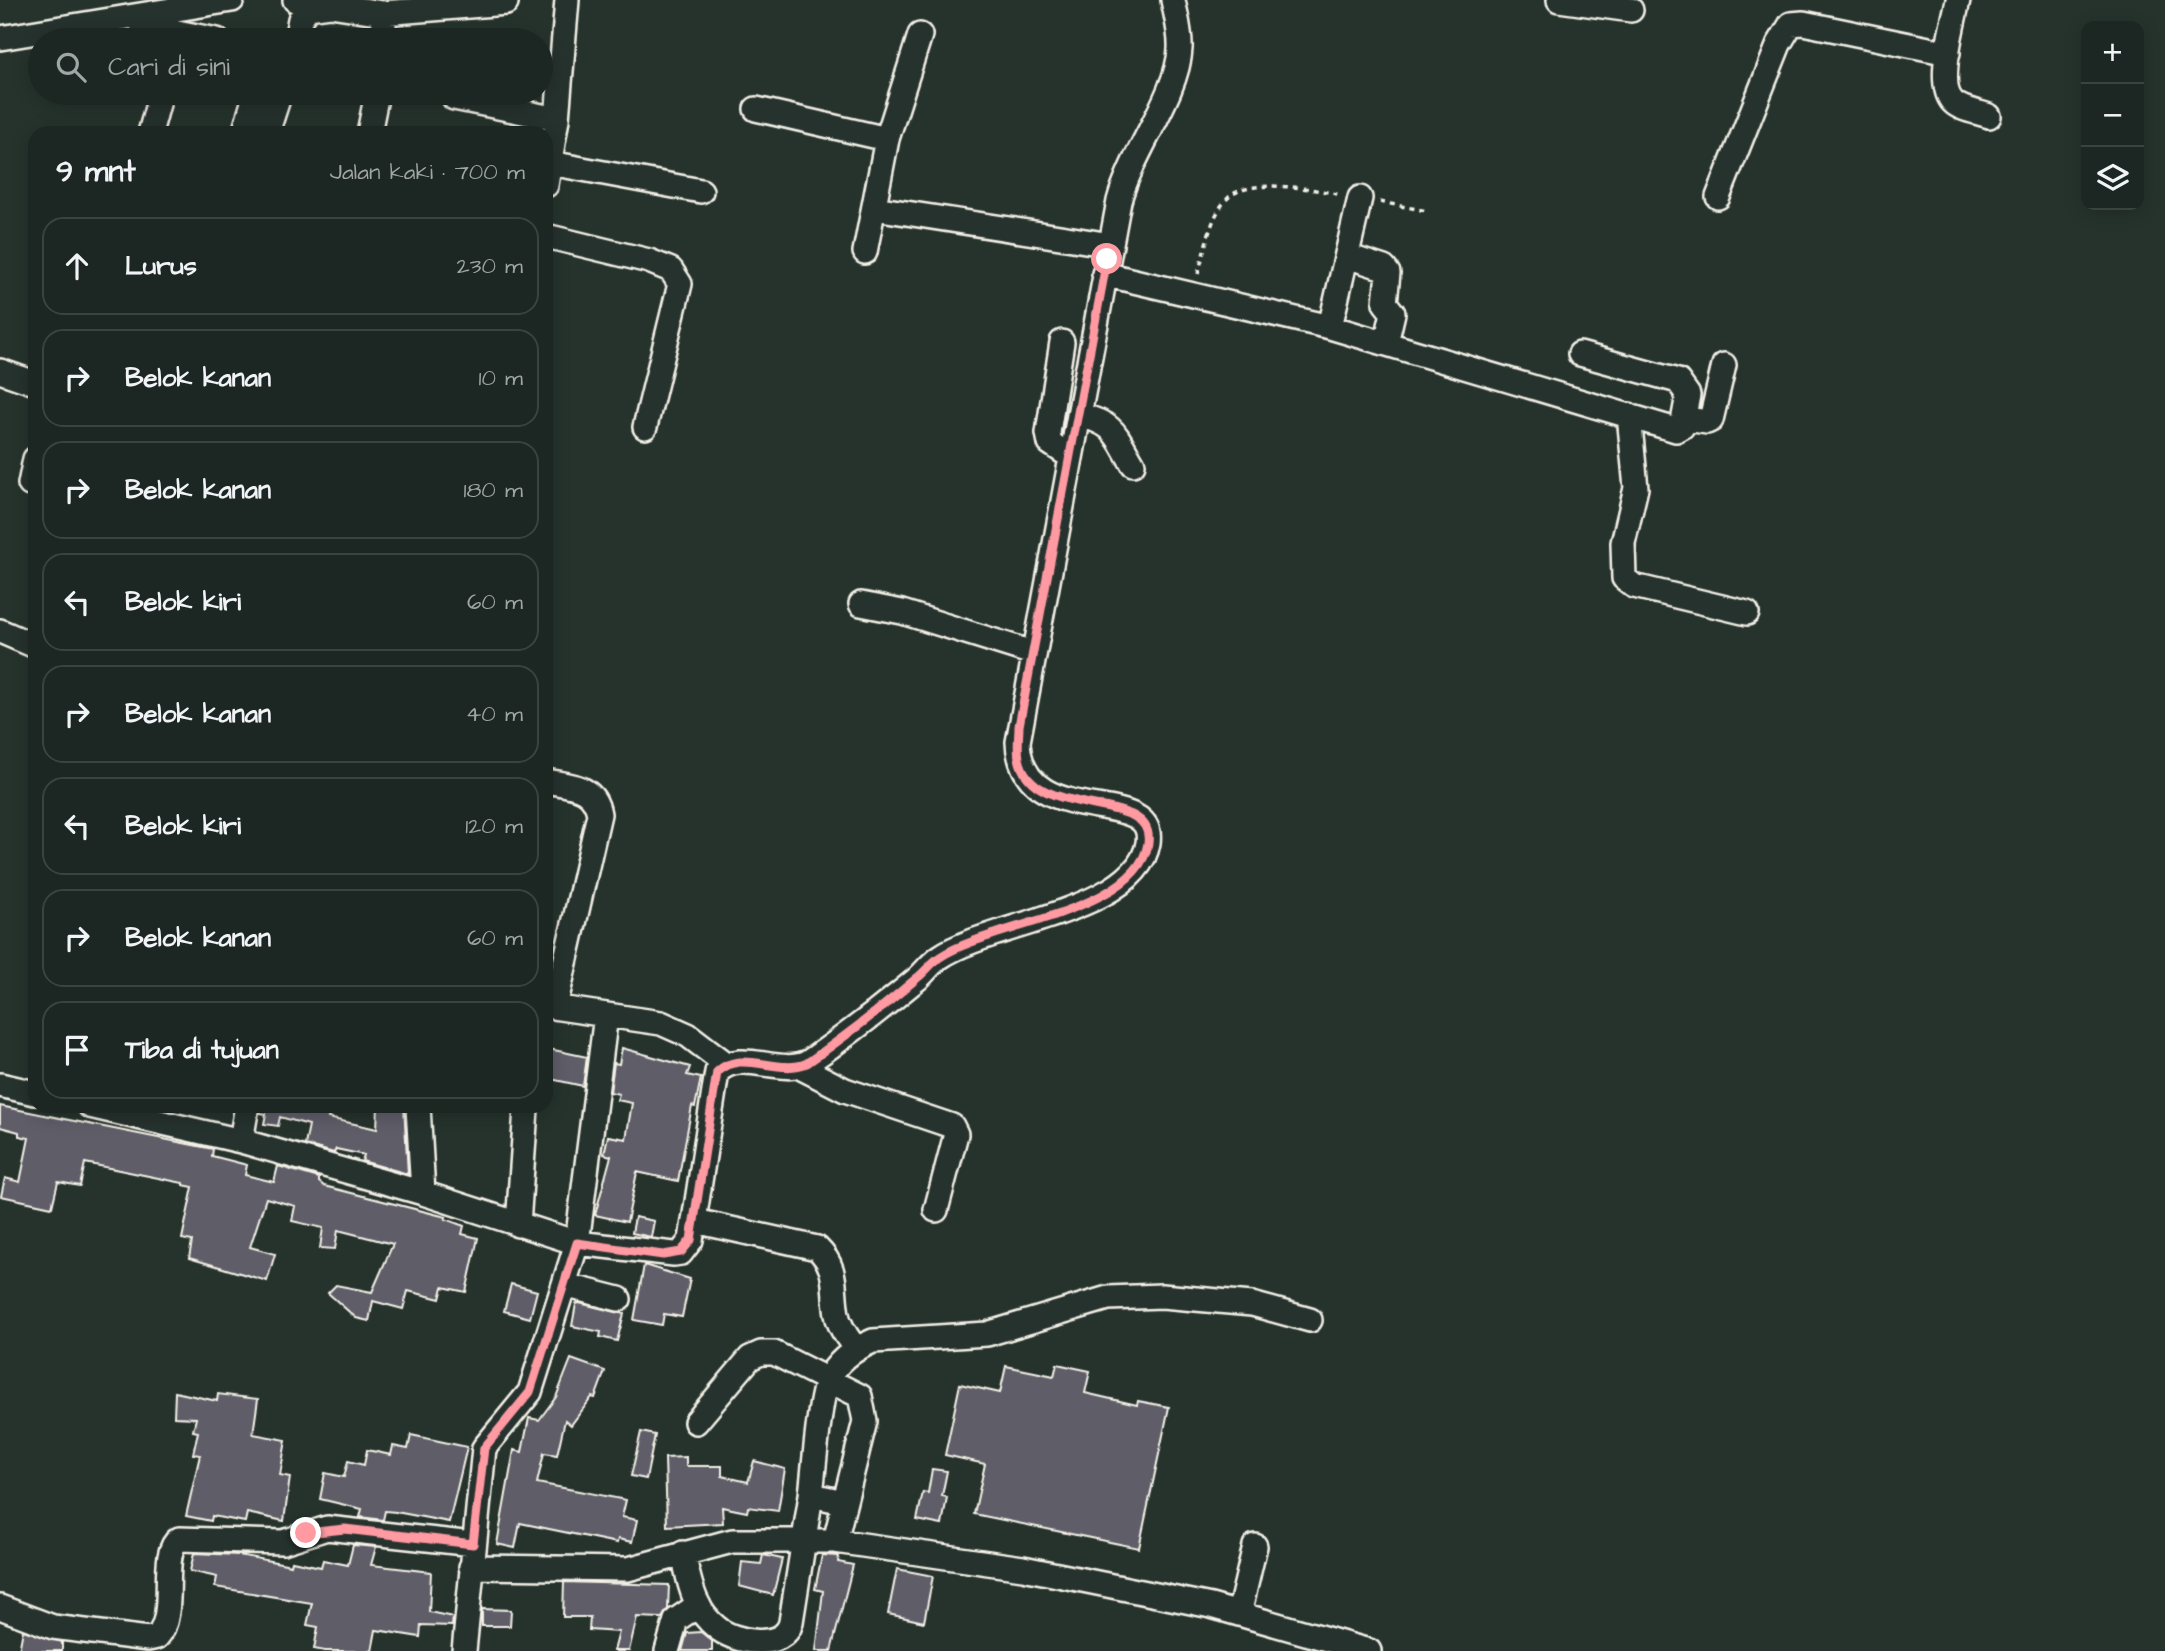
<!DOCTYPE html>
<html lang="id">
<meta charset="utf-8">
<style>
body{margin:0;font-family:"Architects Daughter",sans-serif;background:#252e2a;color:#f1f3f6}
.controls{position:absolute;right:21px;top:21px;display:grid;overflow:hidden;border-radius:14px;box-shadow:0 4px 18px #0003}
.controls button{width:63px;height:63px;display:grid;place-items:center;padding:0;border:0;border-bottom:2px solid #3a4340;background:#1c2622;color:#f1f3f6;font:35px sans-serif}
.stop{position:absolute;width:21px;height:21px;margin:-16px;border:5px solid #ff9aa2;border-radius:50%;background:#fff}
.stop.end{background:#ff9aa2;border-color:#fff;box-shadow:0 2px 7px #0008}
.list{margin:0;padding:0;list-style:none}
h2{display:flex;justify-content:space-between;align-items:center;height:91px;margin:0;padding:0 28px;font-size:30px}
h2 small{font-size:23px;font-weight:400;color:#a0a5a5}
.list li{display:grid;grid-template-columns:46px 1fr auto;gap:21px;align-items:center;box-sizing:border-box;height:98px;margin:0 14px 14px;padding:0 14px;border:2px solid #3a4340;border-radius:21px}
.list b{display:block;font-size:26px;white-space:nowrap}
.list em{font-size:23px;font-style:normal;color:#a0a5a5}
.icon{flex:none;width:38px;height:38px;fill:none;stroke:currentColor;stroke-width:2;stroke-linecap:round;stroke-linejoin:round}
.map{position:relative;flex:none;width:2165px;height:1651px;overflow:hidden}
.search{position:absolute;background:#1c2622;box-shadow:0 4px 18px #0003;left:28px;top:28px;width:525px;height:77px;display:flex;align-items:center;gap:18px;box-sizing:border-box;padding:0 24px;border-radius:38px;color:#a0a5a5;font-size:26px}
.panel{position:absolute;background:#1c2622;box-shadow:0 4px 18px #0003;left:28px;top:126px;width:525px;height:987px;border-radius:21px}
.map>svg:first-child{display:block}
.building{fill:#5e5d68;stroke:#f4f1e8;stroke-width:2}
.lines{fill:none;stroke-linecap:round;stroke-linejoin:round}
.minor-casing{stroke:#f4f1e8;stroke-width:28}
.path{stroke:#f4f1e8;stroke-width:3.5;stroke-dasharray:5 5;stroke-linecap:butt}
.minor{stroke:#26332d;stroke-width:23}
.route{stroke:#ff9aa2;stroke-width:9}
</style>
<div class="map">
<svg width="2165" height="1651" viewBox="0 0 2165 1651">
<rect width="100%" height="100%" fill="#26332d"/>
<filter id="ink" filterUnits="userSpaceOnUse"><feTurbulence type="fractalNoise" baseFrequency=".0143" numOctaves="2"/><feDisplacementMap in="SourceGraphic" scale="14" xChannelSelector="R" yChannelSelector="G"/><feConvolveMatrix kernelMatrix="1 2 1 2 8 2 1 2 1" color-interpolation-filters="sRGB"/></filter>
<g filter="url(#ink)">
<path class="building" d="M622,1048l68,19 -3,8 14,3 -6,29 -3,-1 -14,75 -41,-9 -10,50 -32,-7 16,-59 -7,-2 4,-18 18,3 6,-36 -15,-3 2,-6 -9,-2 4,-29 5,1z
M549,1049l38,8 -4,29 -37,-8z
M0,1106l213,43 -1,7 35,9 -2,10 29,7 4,-16 41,12v4l5,4 122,31 -1,2 19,7 -2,8 16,4 -12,54 -23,-5 -3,12 -32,-8 -5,18 -30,-8 -4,20 -13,-3 -28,-25 8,-8 36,7 21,-48 -55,-14 -3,19 -15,-1 3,-20 -31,-7 3,-15 -29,-8 -16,49 25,7 -8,27 -78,-23 3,-17 -10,-2 11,-52 -10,-2v-2l-98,-20 -5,23 -22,-4 -6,25 -51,-11 4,-18 15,4 9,-44 -10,-2v-4l-19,-5z
M261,1106h53l16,3 -2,9 49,11 1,-23h26l4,68 -46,-13 2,-6 -28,-6 -2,4 -29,-8 4,-20 -29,-8 -2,9 -14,-2 2,-10 -6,-1z
M635,1217l19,4 -3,16 -19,-4z
M644,1265l46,14 -8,38 -18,-3 -2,11 -28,-5z
M511,1284l26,7 -7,27 -26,-7z
M579,1303l45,11 -7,27 -17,-4 1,-5 -29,-6 4,-22z
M571,1359l34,12 -10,27 -3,-1 -21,28 -6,-5 -8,35 -13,-2 -7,30 89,17 -4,17 15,3 -5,22 -14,-3 -1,4 -97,-20 -5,25 -18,-4 17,-94 8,2 7,-34 10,2 17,-23z
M1057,1364l33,7 -5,22 52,12 1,-4 31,6 -30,141 -165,-34 11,-50 -40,-9 15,-71 40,9 6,-27 48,10z
M175,1392l42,9 1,-7 40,5 -5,35 33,6 -6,35 10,2 -6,44 -37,-8 -2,9 -33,-6 -1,5 -25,-5 14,-61 -7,-1 5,-22 -5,-1 3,-13 -22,-1z
M641,1432l14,3 -9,44 -15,-3z
M411,1435l56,12 -18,75 -53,-10 -11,-1 -2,9 -23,-3 2,-8 -42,-10 5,-26 19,4 4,-16 16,4 3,-15 24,5 2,-9 15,3z
M686,1457v9h36v10l26,6 6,-21 31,8 -7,42 -30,-4 -1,5 -25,-5 1,16 -56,3 -2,-68z
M932,1469l15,2 -5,25 5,1 -5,28 -25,-5 6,-28 5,1z
M353,1545l23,2 -5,18 60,7 -2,40 24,5 -1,9 -31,-1 -1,12 -44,-7 -4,21h-47l-11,-2 4,-22 -11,-2 5,-22 -97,-16 2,-10 -27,-6 4,-18 45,2 52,10 1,-4 29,6 2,-7 25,5z
M763,1555l19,4 -9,36 -34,-9 3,-24 19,2z
M822,1555l17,1 -1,6 15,3 -22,86h-15l7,-60 -8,-2z
M897,1569l36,7 -9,46 -36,-8z
M564,1582l105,3 -1,24 -6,9 -25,-1 -8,34h-15l5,-19 -30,-2 1,-13h-27z
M482,1609l29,1 -1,16h-28z
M23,1630l39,12v9h-43z
M701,1632l11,9v10h-30l5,-18z"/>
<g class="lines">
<defs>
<path id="minor" d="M295,0l13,8 -8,11 -4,21
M1559,0l72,10
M1958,0c-4,22 -23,84 -5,102 8,8 25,10 36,14
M308,8l22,-3 53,8 2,27
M383,13l123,-10
M142,25l75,15
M0,38l232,-38
M454,98l103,21
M756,109l131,30
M150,133l11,-40
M244,133l12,-40
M267,133l13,-40
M369,133l8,-40
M550,163l151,28
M546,185l11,-66 10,-119
M1718,197l61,-153 12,-20 12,-1 145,30
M874,208l237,37
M546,236l103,25 22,9 9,14 -35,143
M865,252l22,-113 33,-104
M1347,256l37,12 4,5 -3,30 8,10 -7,30
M1104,274l226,53 346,103 6,-3 6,-32 -10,-14 -98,-27
M1330,327l30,-129
M1062,342l-14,91 2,10 21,14
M0,371l35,12
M1079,415c37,9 36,19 54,49
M1629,415l7,73 -13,55 1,35 10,8 113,27
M1686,419l21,3 4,-2 13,-55
M30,484l5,-25
M861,604l41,8 131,41
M0,631l35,15
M546,781c25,5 48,4 53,33l-44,193
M546,1006l115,17 27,12 38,29
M800,1067l45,23 107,36 4,8 -20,76
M0,1085l35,8
M90,1106l151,35 182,52 154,50 29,-228
M418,1106l5,87
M241,1141l6,-35
M695,1221l122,27c22,21 15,39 20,66 2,13 11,24 18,34
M518,1225l8,-116
M564,1285l55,14
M696,1422l54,-64 11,-5h13l86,43 5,25 -30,120
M844,1502l-33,-7c3,-24 8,-98 17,-115 9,-19 26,-31 45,-39l114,-7 121,-36 54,-2 90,8 58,16
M683,1553c4,17 7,38 16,53 3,7 11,16 17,21 18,16 69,24 75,-5l20,-127
M471,1567l157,2 104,-28h103l188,27 188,38 158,45
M0,1607l53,20 95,12 9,-2c22,-24 1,-83 22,-98l104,3 44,-14 146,16
M1239,1614l16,-68
M464,1651l20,-203 46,-56 47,-149 97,11 7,-1 10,-13 26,-168c24,-24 61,4 90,-9 38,-26 75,-55 110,-84 8,-7 14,-16 23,-22 49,-34 197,-45 208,-114 9,-61 -126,-8 -130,-101l101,-541c13,-49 59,-107 61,-152 1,-16 -4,-33 -7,-49
M667,1651l9,-31 22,-15"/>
</defs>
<use href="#minor" class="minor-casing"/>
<path class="path" d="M1380,202l47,9
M1198,274c7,-23 12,-59 30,-76 21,-21 87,-9 113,-3"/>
<use href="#minor" class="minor"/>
</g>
</g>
<g class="lines" filter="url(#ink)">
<path class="route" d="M306,1533l39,-4 128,15 11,-96 46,-56 47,-149 86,12 18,-3 10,-12 26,-168c24,-24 61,4 90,-9 38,-26 75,-55 110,-85 8,-6 14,-15 23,-21 49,-33 198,-45 208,-114 8,-55 -117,-20 -129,-85 -2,-10 0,-22 0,-32l88,-467"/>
</g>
</svg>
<div class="controls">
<button>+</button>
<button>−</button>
<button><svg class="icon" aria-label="layers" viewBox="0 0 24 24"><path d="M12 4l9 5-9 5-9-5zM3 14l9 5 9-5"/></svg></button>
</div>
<div class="stop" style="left:1107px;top:259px"></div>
<div class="stop end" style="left:306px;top:1533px"></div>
<div class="search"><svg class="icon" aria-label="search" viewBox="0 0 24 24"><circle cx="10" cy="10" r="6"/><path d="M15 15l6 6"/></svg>Cari di sini</div>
<section class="panel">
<h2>9 mnt<small>Jalan kaki · 700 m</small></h2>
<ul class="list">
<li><svg class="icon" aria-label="ahead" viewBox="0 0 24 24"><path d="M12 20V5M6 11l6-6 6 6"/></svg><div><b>Lurus</b></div><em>230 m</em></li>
<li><svg class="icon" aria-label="right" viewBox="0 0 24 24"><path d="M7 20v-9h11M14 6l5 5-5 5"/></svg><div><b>Belok kanan</b></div><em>10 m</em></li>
<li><svg class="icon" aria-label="right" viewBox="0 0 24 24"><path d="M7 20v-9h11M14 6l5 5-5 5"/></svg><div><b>Belok kanan</b></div><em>180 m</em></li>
<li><svg class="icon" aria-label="left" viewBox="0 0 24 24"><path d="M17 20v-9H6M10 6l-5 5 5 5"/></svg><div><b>Belok kiri</b></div><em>60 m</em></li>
<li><svg class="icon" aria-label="right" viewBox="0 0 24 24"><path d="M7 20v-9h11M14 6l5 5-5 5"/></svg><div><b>Belok kanan</b></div><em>40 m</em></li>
<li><svg class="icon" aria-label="left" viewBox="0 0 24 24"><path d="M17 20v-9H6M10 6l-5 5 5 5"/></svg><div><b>Belok kiri</b></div><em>120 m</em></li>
<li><svg class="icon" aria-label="right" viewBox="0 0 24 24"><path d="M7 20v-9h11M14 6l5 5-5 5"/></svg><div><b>Belok kanan</b></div><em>60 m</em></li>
<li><svg class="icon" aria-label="arrive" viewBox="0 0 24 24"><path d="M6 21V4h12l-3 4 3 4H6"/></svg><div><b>Tiba di tujuan</b></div></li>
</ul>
</section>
</div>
